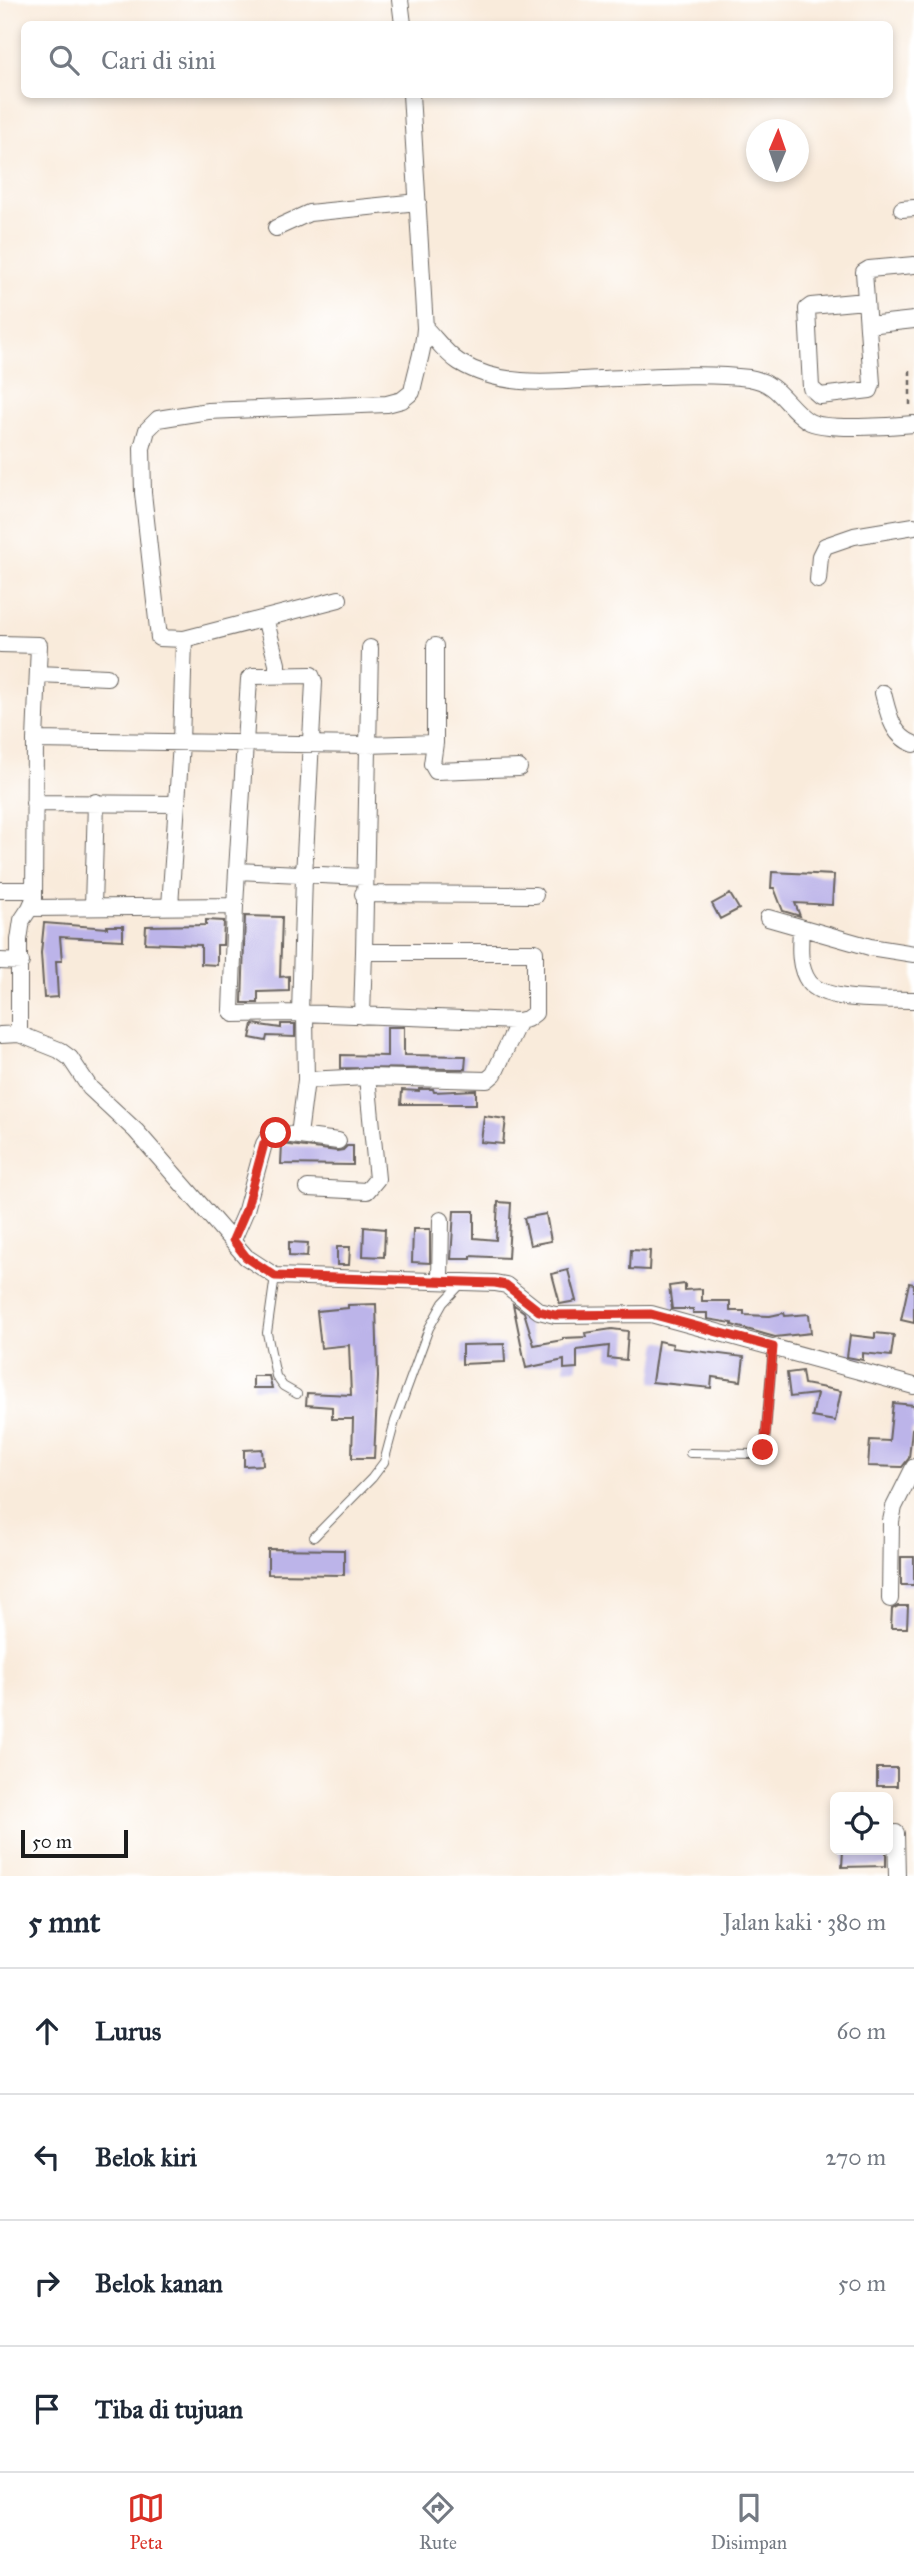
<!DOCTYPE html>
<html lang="id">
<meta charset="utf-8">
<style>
body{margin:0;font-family:"IM FELL Great Primer",serif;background:#f2f2f3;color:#1f2937}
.controls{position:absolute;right:21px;bottom:21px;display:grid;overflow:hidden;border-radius:10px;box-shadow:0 4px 10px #0003}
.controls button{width:63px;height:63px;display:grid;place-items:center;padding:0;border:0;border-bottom:2px solid #e0e1e3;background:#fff;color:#1f2937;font:35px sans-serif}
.compass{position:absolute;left:746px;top:119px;width:63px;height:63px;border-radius:50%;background:#fff;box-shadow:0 4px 10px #0003;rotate:2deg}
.scale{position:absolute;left:21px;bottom:18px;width:107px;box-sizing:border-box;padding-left:7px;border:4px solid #1c1c1c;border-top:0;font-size:19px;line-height:24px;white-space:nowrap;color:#1c1c1c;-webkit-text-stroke:5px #fff;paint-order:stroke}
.stop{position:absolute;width:21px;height:21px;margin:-16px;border:5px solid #d93025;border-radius:50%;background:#fff}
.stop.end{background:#d93025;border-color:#fff;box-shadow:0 2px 7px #0008}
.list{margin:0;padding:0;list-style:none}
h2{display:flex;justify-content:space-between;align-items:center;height:91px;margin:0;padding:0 28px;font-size:30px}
h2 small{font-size:23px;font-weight:400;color:#747a83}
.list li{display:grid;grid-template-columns:46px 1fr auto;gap:21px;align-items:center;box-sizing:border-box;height:126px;padding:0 28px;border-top:2px solid #e0e1e3}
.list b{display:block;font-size:26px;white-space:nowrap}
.list em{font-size:23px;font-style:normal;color:#747a83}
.icon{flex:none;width:38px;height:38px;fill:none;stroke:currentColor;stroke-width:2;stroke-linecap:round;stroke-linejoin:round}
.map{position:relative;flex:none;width:914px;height:1876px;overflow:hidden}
.search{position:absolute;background:#fff;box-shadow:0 4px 10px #0003;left:21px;right:21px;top:21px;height:77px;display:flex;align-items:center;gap:18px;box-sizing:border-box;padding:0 24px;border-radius:10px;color:#747a83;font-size:26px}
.sheet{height:595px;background:#fff}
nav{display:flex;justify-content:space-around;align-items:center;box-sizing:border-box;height:98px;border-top:2px solid #e0e1e3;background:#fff;font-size:19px;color:#747a83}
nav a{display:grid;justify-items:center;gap:4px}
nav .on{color:#d93025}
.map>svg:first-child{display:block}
.building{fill:#bcb4e9}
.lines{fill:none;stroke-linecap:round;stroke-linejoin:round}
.service-casing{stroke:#69645f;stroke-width:10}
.minor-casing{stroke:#69645f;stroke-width:18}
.path{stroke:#69645f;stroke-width:2.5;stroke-dasharray:5 5;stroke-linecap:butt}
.service{stroke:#fff;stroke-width:8}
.minor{stroke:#fff;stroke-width:16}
.route{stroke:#d93025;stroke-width:9}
</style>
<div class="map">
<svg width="914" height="1876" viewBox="0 0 914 1876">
<rect width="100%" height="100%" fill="#fff"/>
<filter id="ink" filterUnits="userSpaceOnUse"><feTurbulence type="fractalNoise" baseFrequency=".0143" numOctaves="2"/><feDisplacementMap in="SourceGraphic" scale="14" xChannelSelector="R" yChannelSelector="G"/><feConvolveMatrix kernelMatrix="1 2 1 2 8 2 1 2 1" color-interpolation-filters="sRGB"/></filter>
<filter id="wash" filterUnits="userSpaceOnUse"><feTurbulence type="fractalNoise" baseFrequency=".00686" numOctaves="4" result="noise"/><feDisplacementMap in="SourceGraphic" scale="28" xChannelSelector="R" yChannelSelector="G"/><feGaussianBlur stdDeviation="1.57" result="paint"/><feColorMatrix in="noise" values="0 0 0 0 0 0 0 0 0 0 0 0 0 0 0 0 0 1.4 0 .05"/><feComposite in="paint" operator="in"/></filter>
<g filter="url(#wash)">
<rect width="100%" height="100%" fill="#f9ebdb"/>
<g id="blocks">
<path class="building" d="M772,872l62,3 -2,30 -37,-2 5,13 -17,-5 -9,-23h-3z
M730,894l9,15 -19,10 -8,-15z
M245,916l37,1 -2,60 9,-1v15l-31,1v11h-16z
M206,920l18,1 -1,24h-6v20l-16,-1v-19l-56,-2 1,-17 60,-1z
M44,923l63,5v-2h16v14l-63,-3 2,24h-6l2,36 -14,1 -3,-45z
M253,1024l28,4v-4h14v13l-28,-1 -1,5 -16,-3z
M387,1027h17v28l62,1 -1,13 -124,-1v-13l46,1z
M419,1089h14l1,3 42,-2v14h-75l1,-14 17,1z
M484,1116l22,3 -3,25 -22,-2z
M282,1144l55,7 6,-1 4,-4h6v19l-72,-1z
M498,1202l13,1 -3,55 -37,-2v3h-20l3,-48h20v27l22,2z
M546,1214l5,27 -21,4 -6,-27z
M364,1227l21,2 -1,28 -21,-1z
M413,1229h17v34l-18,-1z
M289,1242l19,1 -1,14 -18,-1z
M337,1247h13l-1,18h-12z
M631,1250l19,1 -1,19 -19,-1z
M568,1270l8,31 -16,3 -8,-30z
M909,1283l5,1v39l-13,-3z
M685,1284v6l17,-1v12h28v10h14v4l26,1 14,-3 1,3 24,-2 2,19 -36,4 -43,-12v-2l-25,-4v-6h-14v-4h-21l-3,-23z
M376,1304l2,73 -4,81h-22l1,-39h-21v-12l-26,-2 1,-12 44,2 -2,-50 -28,3 -4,-37 31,-3v-3z
M513,1304l11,8 10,33 29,-5v-2l23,-1 -1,-4 27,-4 16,2 -2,29 -18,-2 1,-12 -32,4v18l-13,1v-9l-38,8z
M875,1333l19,2 -3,21 -28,-3v7l-16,-3 3,-22 25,3z
M658,1341l15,3 -1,4 72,9 -3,24 -29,-4 -1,11 -59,-6z
M504,1344l1,18 -43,2v-19z
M802,1371l2,13 37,7 -6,30 -23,-4 5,-23 -27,3 -3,-24z
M253,1376h16l3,12h-19z
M893,1403l21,2v25l-2,-1 -3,29 -7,9 -34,-1 2,-26 19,1z
M262,1449l1,16 -19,1v-16z
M268,1549l76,1v25l-76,-1z
M901,1557h13v28h-13z
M898,1606h10l-1,22h-16l1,-19z
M877,1768h20v18h-20z
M843,1850h43v16l-44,1z"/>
</g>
</g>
<g filter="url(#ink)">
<use href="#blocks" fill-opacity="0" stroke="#69645f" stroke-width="2"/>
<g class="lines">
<defs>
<path id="service" d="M275,1276l-8,57 9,43 7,10 14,8
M690,1453l63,1 10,-4 2,-7 8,-96
M314,1537l58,-59 12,-16 11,-41 34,-93 14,-25 20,-21"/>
<path id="minor" d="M400,0l3,24
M411,94l14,234c10,10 21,26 34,34 43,26 92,20 140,17 47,-2 105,-7 150,-1 31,5 36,28 59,43 15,10 86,5 106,3
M902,209l12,-1
M276,228l33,-15 109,-11
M865,301l-54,5 -4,3 4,79 9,8 50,-6 2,-6 -8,-112 5,-3 45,-4
M868,325l46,-5
M818,580l2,-24 5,-10 29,-10 60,-10
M265,618l12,46v12
M184,639l-25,-1 -16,-145 -1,-45 5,-18 11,-11 50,-8 179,-7 15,-4 10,-8c4,-22 12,-42 13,-64
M0,644l39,1 -4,95 -1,159 -4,9
M38,674l69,3
M883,693c5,19 9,44 31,51
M35,740l332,5 68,-2 -3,21 4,7 83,-3
M435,743v-97
M34,803l143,1
M237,871l12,-192 4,-3 58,-1 3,7 -10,194 -4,137
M0,890h34
M363,894l172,1
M93,906l3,-104
M170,906l11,-163 3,-104 155,-40
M235,906l-4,104 3,4 66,-1 219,8
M768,918l102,29 44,7
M801,929c-1,17 -3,38 8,53 16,21 80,17 105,18
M0,961l21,1
M305,1015l1,65
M362,1016l2,-64
M19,1034v-94l3,-20 8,-12 205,-2 2,-35 127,6
M0,1035l19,-1 40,16 11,8 20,30 46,43 110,126 29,19 220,7 11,2 33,26 16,4 96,-1 263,72
M299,1135l7,-55 61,-3 120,3 7,-6 25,-53 8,-2 8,-6v-61h-171l6,-304
M308,1188l59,3 10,-12 -10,-102
M233,1240l13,-30 18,-66 5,-8 7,-3 62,8
M440,1281l1,-61
M890,1599l1,-78 3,-14 20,-40
M896,1833l1,43"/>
</defs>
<use href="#service" class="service-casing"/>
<use href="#minor" class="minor-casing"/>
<path class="path" d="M910,370v39"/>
<use href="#service" class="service"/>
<use href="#minor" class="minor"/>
</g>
</g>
<g class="lines" filter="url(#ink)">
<path class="route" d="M276,1133l-7,3 -5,8 -18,66 -13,30 13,17 29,19 220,7 11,2 33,26 16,4 96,-1 122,33 -8,96 -2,7"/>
</g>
</svg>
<div class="controls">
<button><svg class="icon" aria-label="locate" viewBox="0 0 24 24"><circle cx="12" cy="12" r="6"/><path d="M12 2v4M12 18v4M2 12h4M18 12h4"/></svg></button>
</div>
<svg class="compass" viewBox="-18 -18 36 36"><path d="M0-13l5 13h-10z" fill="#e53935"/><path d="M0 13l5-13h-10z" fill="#747a83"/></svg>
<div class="scale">50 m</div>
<div class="stop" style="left:276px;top:1133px"></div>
<div class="stop end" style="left:763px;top:1450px"></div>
<div class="search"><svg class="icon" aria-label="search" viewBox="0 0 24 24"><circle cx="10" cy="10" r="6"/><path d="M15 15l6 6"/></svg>Cari di sini</div>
</div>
<section class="sheet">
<h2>5 mnt<small>Jalan kaki · 380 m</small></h2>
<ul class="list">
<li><svg class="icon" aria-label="ahead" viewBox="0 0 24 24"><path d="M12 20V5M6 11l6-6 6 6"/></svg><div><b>Lurus</b></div><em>60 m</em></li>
<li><svg class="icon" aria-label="left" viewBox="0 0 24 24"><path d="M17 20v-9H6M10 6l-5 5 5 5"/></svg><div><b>Belok kiri</b></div><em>270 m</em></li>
<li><svg class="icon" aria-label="right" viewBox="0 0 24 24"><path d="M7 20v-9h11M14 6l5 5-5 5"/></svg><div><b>Belok kanan</b></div><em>50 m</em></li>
<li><svg class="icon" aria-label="arrive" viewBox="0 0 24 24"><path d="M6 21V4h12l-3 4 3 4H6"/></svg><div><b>Tiba di tujuan</b></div></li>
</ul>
</section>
<nav>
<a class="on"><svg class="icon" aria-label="map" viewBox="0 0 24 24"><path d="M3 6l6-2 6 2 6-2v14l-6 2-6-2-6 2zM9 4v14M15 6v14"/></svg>Peta</a>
<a><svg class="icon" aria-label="directions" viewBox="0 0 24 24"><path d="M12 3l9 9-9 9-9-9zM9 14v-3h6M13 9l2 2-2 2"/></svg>Rute</a>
<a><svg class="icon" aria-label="saved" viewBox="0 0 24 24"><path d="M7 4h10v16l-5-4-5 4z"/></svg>Disimpan</a>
</nav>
